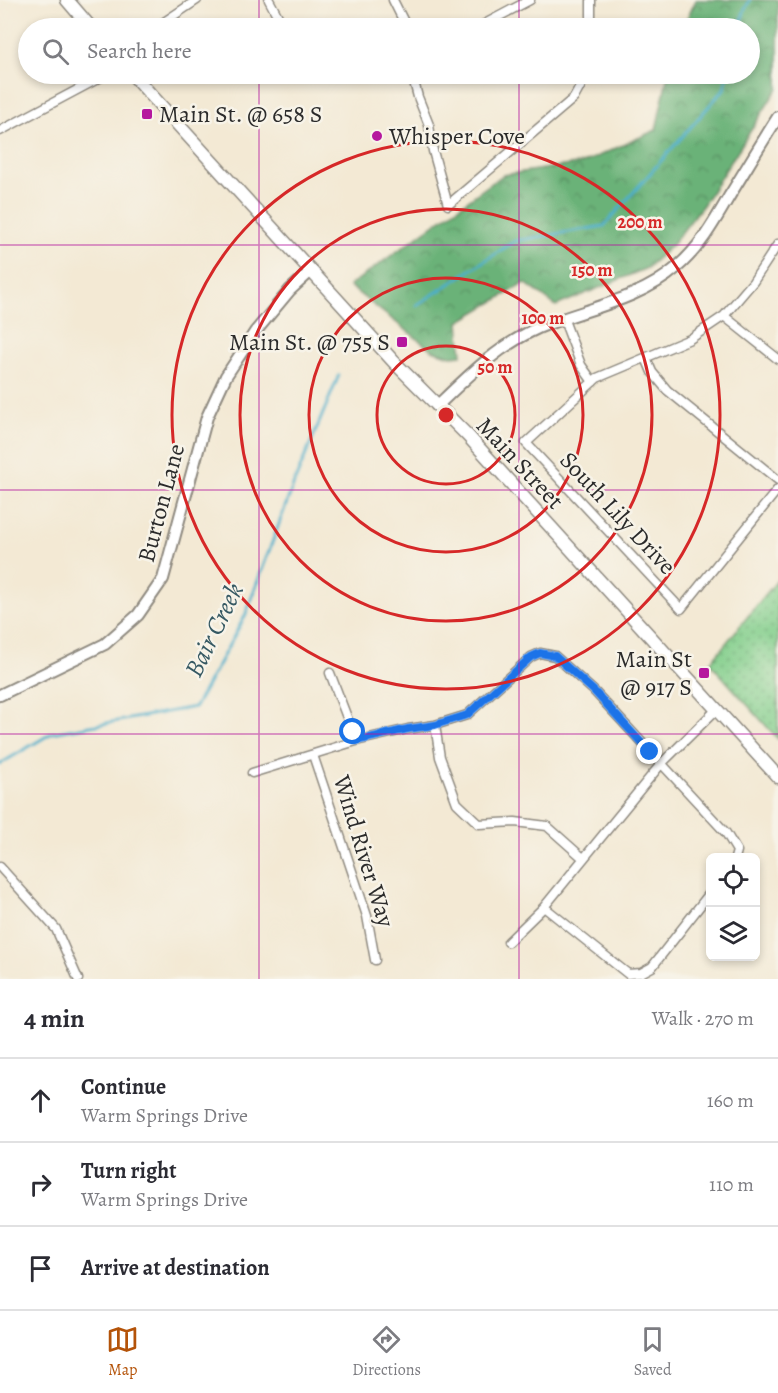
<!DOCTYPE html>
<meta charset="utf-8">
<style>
body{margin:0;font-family:Alegreya,serif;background:#f7f7f7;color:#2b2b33}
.controls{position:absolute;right:18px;bottom:18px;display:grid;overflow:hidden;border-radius:9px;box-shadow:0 3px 9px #0003}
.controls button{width:54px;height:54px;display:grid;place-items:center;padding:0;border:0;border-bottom:2px solid #e1e1e2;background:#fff;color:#2b2b33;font:30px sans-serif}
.stop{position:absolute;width:18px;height:18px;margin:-14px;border:4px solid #1a73e8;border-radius:50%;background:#fff}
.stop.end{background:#1a73e8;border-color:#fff;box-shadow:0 2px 6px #0008}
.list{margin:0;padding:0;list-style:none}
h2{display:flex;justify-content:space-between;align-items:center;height:78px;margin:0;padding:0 24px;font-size:26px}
h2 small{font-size:20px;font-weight:400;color:#7c7c81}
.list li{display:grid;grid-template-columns:39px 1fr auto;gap:18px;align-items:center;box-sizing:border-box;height:84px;padding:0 24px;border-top:2px solid #e1e1e2}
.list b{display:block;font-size:22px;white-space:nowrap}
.list p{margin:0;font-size:20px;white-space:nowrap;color:#7c7c81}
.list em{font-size:20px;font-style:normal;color:#7c7c81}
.icon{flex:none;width:33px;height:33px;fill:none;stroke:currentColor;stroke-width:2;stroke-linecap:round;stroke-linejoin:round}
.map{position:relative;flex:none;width:778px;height:979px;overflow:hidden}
.search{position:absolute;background:#fff;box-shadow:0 3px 9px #0003;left:18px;right:18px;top:18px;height:66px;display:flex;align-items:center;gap:15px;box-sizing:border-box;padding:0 21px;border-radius:33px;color:#7c7c81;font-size:22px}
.sheet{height:330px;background:#fff}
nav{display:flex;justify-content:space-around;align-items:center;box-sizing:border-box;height:84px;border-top:2px solid #e1e1e2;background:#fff;font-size:16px;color:#7c7c81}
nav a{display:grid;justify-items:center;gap:3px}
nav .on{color:#b45309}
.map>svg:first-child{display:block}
.grass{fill:url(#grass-dots);stroke:#587d5c;stroke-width:1.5}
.forest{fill:url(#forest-crowns);stroke:#4b6e52;stroke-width:1.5}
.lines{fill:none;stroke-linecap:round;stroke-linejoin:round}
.stream{stroke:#4bafcb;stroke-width:3}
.minor-casing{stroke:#8f8a80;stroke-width:11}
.tertiary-casing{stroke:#8f8a80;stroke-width:14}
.secondary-casing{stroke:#8f8a80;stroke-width:15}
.minor{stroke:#fff;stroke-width:8}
.tertiary{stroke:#fff;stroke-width:10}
.secondary{stroke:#fff;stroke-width:12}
.route{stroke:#1a73e8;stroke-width:8}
.grid{fill:none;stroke:#b5179e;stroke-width:1.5;stroke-opacity:0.55}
.ring{fill:none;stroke:#d62828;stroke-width:3}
.poi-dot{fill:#b5179e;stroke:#f7f3e8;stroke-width:2}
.labels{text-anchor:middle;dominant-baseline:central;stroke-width:5;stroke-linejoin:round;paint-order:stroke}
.poi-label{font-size:24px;fill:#2b2b2b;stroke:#f7f3e8;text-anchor:start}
.street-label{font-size:24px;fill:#2b2b2b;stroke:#f7f3e8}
.water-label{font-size:26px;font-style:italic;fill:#365963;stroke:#f7f3e8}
.centre{fill:#d62828;stroke:#f7f3e8;stroke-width:3}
.ring-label{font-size:18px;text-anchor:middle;font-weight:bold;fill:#d62828;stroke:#f7f3e8;stroke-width:5;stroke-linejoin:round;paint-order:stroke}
</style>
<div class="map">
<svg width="778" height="979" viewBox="0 0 778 979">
<defs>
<pattern id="grass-dots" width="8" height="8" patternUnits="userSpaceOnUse" patternTransform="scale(1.5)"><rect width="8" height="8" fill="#84cf8d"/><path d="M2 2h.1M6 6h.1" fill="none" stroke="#6ca873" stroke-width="1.8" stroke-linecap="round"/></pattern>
<pattern id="forest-crowns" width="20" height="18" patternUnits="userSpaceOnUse" patternTransform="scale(1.5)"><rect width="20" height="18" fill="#6bb278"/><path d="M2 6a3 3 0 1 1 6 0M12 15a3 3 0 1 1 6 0" fill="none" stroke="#589163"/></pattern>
</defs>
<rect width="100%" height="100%" fill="#f7f3e8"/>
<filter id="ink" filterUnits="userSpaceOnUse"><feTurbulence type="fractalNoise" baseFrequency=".0167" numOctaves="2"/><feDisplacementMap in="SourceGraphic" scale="12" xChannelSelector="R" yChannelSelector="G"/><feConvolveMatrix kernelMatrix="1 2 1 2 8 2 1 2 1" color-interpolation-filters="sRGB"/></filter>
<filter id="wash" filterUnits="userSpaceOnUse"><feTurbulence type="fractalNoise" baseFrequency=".008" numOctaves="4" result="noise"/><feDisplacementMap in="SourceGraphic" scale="24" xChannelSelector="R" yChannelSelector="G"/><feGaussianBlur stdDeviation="1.35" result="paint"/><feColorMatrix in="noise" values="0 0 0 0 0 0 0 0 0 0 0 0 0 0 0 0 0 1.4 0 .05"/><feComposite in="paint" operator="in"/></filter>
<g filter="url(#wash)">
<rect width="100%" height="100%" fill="#f3e9d4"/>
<path class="grass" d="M778,579v160l-68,-76z"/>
<path class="forest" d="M696,0h82v88l-75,117 -31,40 -25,23 -91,38 -31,-23 -66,39 3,33 -11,1 -19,-6 -83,-64 154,-111 80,-12 73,-33 12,-56h82v-46h-68z"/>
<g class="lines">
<path class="stream" d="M740,28l4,-17 6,-11
M417,305l98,-64 89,-15 120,-137 4,-15
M0,764l52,-31 143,-26 50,-91 49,-133 45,-108"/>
</g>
</g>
<g filter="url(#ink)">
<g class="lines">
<defs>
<path id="minor" d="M269,0l13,24
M393,0l12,24 1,4
M591,0v28
M155,28l42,-28
M477,28l53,-28
M412,74l6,23 11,28 4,26 15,54 126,-107 13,-24
M0,131l107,-57
M778,244l-25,38 -29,34 -34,23 -93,39 -71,65 155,166 97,-120
M724,316l54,43
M564,320l17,45 12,17
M646,358l6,14 15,18 111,90
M330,673l26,68
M435,725l5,32 17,46 22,21 36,-2 32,4 36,32
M313,755l54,161 8,44
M252,773l104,-32 52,-12 27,-4 32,-10 64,-58 9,-4 15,3 39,35 132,142 11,18 -2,7
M0,867l56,62 22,50
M544,907l84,67 13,-1 11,-6 58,-74
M508,942l36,-35 117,-143 55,-54"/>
<path id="tertiary" d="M437,406c31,-30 61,-60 101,-78 45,-19 100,-27 138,-60 24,-20 39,-47 54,-73 16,-26 32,-53 48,-78
M0,695l105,-51 33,-29 25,-36 44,-162 19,-41 29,-44 35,-42 22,-20"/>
<path id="secondary" d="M67,0l24,28
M132,74l262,288 74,74 310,341"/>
</defs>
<use href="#minor" class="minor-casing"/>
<use href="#tertiary" class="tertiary-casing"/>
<use href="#secondary" class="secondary-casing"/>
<use href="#minor" class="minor"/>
<use href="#tertiary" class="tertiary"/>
<use href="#secondary" class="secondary"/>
</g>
</g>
<g class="lines" filter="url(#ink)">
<path class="route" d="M353,732l3,9 52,-12 27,-4 32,-10 64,-58 9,-4 15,3 39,35 56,61"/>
</g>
<path class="grid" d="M259,0v28M519,0v28M259,74v905M519,74v905M0,245h778M0,490h778M0,734h778"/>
<g class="ring">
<circle cx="446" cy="415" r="69"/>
<circle cx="446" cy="415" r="137"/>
<circle cx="446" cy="415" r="206"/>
<circle cx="446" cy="415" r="274"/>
</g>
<g class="poi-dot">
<rect x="141" y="108" width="12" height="12" rx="3"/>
<circle cx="377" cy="136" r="6"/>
<rect x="396" y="336" width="12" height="12" rx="3"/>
<rect x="698" y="667" width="12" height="12" rx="3"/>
</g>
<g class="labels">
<g class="poi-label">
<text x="159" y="114">Main St. @ 658 S</text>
<text x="389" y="136">Whisper Cove</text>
<text x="390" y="342" text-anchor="end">Main St. @ 755 S</text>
<text x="692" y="659" text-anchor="end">Main St<tspan x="692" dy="28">@ 917 S</tspan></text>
</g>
<g class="street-label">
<text transform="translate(520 463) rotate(47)">Main Street</text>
<text transform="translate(161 503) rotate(-75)">Burton Lane</text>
<text transform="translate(618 513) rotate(47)">South Lily Drive</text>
<text transform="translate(364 851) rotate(73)">Wind River Way</text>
</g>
<g class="water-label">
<text transform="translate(214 630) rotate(-64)">Bair Creek</text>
</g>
</g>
<circle cx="446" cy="415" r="9" class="centre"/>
<g class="ring-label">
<text x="640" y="228">200 m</text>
<text x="592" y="276">150 m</text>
<text x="543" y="324">100 m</text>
<text x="495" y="373">50 m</text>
</g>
</svg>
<div class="controls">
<button><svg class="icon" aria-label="locate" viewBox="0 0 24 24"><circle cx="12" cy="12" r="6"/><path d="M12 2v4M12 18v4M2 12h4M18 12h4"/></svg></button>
<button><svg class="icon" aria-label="layers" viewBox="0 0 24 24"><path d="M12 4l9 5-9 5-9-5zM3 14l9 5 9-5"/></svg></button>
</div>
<div class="stop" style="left:353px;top:732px"></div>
<div class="stop end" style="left:650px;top:752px"></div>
<div class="search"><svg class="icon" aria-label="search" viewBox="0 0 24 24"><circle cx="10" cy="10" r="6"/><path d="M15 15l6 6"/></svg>Search here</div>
</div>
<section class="sheet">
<h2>4 min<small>Walk · 270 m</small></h2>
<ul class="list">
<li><svg class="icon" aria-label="ahead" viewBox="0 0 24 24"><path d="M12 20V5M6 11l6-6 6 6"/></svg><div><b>Continue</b><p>Warm Springs Drive</p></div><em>160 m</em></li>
<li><svg class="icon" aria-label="right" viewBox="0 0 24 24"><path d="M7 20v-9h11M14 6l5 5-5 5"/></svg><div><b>Turn right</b><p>Warm Springs Drive</p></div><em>110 m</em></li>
<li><svg class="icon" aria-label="arrive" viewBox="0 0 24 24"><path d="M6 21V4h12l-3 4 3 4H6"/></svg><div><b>Arrive at destination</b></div></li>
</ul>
</section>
<nav>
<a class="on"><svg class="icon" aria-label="map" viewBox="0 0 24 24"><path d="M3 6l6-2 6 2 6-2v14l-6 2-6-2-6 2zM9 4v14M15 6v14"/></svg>Map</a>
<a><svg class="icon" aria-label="directions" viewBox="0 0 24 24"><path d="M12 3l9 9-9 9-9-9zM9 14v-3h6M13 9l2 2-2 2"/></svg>Directions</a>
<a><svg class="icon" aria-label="saved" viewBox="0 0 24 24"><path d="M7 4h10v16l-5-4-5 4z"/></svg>Saved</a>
</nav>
